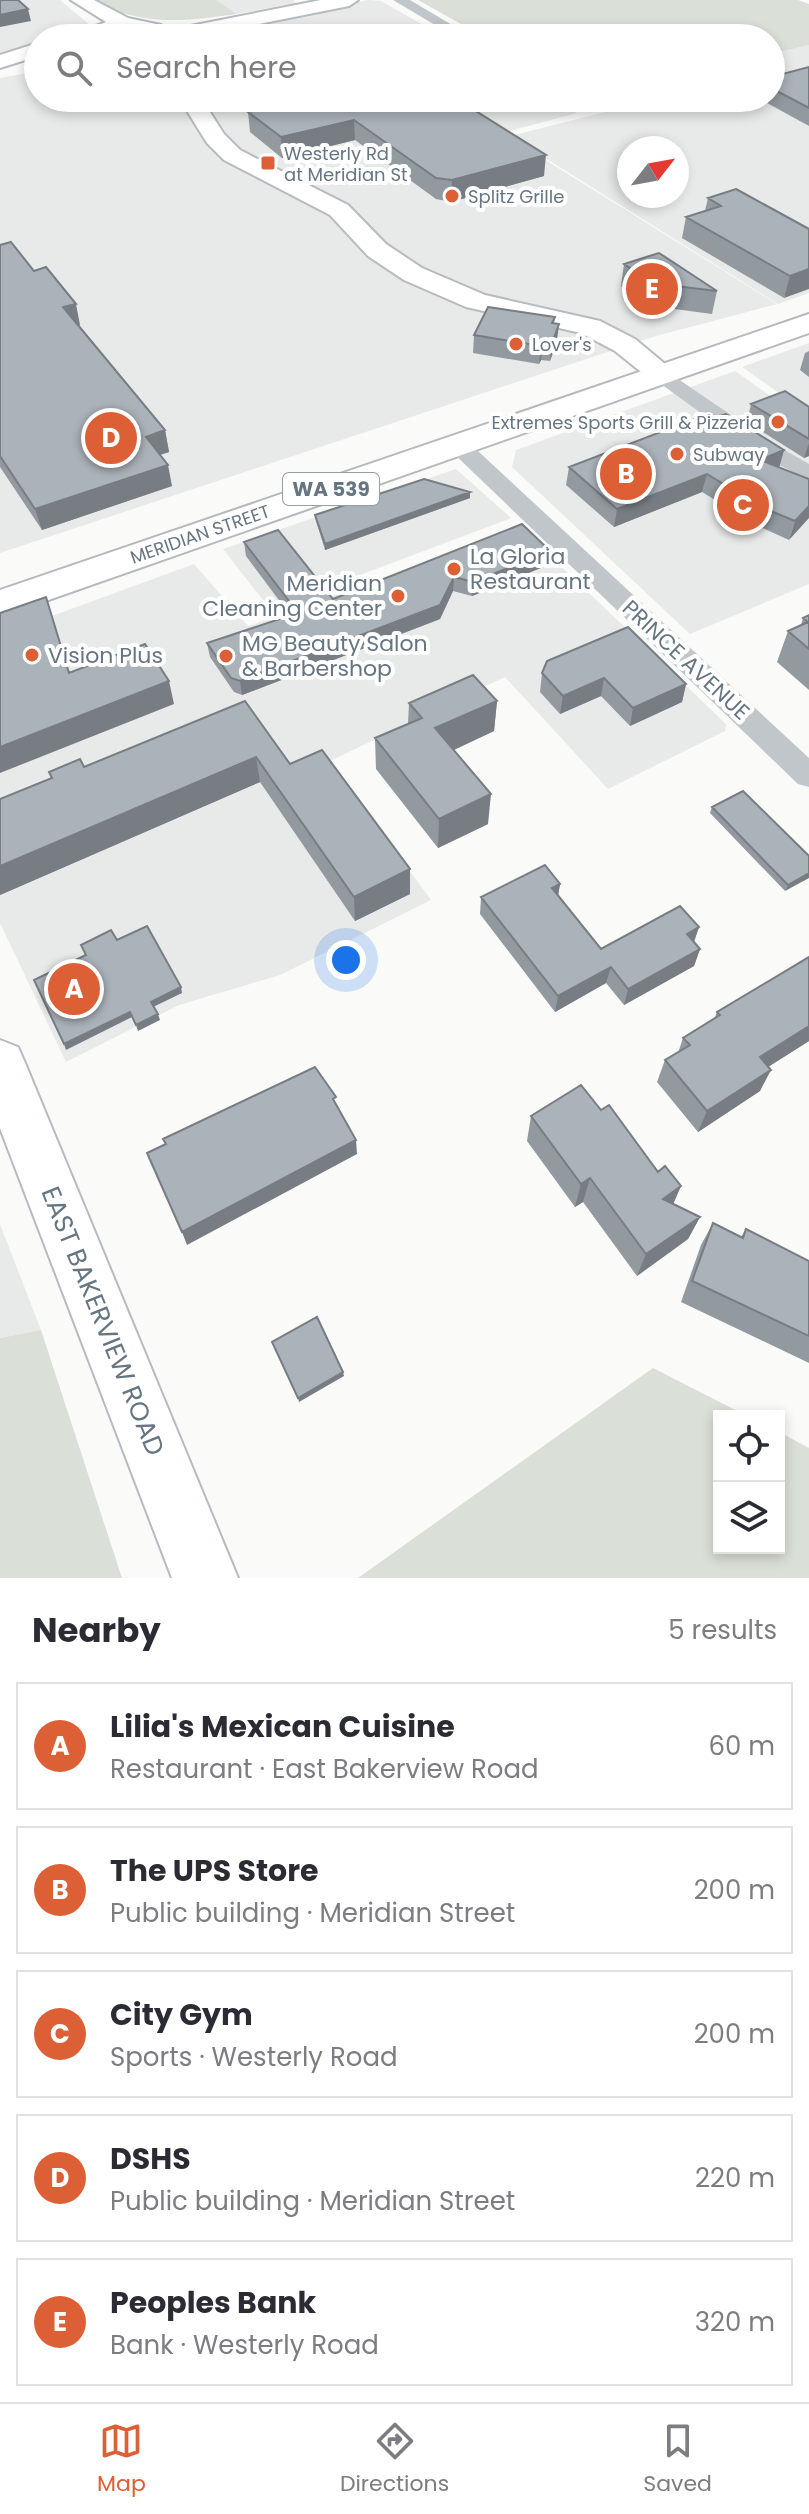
<!DOCTYPE html>
<meta charset="utf-8">
<style>
body{margin:0;font-family:Poppins,sans-serif;background:#f7f7f7;color:#2b2b33}
.controls{position:absolute;right:24px;bottom:24px;display:grid;overflow:hidden;border-radius:0px;box-shadow:0 4px 12px #0003}
.controls button{width:72px;height:72px;display:grid;place-items:center;padding:0;border:0;border-bottom:2px solid #e1e1e2;background:#fff;color:#2b2b33;font:40px sans-serif}
.compass{position:absolute;left:617px;top:136px;width:72px;height:72px;border-radius:50%;background:#fff;box-shadow:0 4px 12px #0003;rotate:59deg}
.you{position:absolute;left:346px;top:960px;width:28px;height:28px;margin:-20px;border:6px solid #fff;border-radius:50%;background:#1a73e8;box-shadow:0 0 0 12px #1a73e833}
.badge{display:grid;place-items:center;width:52px;height:52px;border-radius:50%;background:#dd5f35;color:#fff;font-size:26px;font-weight:700}
.pin{position:absolute;translate:-50% -50%;border:4px solid #fff;box-shadow:0 2px 8px #0006}
.list{margin:0;padding:0;list-style:none}
h2{display:flex;justify-content:space-between;align-items:center;height:104px;margin:0;padding:0 32px;font-size:34px}
h2 small{font-size:26px;font-weight:400;color:#7c7c81}
.list li{display:grid;grid-template-columns:52px 1fr auto;gap:24px;align-items:center;box-sizing:border-box;height:128px;margin:0 16px 16px;padding:0 16px;border:2px solid #e1e1e2;border-radius:0px}
.list b{display:block;font-size:30px;white-space:nowrap}
.list p{margin:0;font-size:26px;white-space:nowrap;color:#7c7c81}
.list em{font-size:26px;font-style:normal;color:#7c7c81}
.icon{flex:none;width:44px;height:44px;fill:none;stroke:currentColor;stroke-width:2;stroke-linecap:round;stroke-linejoin:round}
.map{position:relative;flex:none;width:809px;height:1578px;overflow:hidden}
.search{position:absolute;background:#fff;box-shadow:0 4px 12px #0003;left:24px;right:24px;top:24px;height:88px;display:flex;align-items:center;gap:20px;box-sizing:border-box;padding:0 28px;border-radius:44px;color:#7c7c81;font-size:30px}
.sheet{height:824px;background:#fff}
nav{display:flex;justify-content:space-around;align-items:center;box-sizing:border-box;height:112px;border-top:2px solid #e1e1e2;background:#fff;font-size:22px;color:#7c7c81}
nav a{display:grid;justify-items:center;gap:4px}
nav .on{color:#dd5f35}
.map>svg:first-child{display:block}
.built{fill:#e8e9e9;fill-rule:evenodd}
.green{fill:#dadfd7}
.lines{fill:none;stroke-linecap:round;stroke-linejoin:round}
.secondary-casing{stroke:#b6bbc0;stroke-width:4}
.highway-casing{stroke:#b5b9bd;stroke-width:4}
.street{fill:#c1c6ca;fill-rule:evenodd}
.secondary{fill:#fff;fill-rule:evenodd}
.highway{fill:#fff;fill-rule:evenodd}
.wall{fill:#929a9f}
.shaded-wall{fill:#777d82}
.building{fill:#aab3b9;stroke:#777d82;stroke-width:2}
.poi-dot{fill:#dd5f35;stroke:#fff;stroke-width:3}
.labels{text-anchor:middle;dominant-baseline:central;stroke-width:8;stroke-linejoin:round;paint-order:stroke}
.far-poi-label{font-size:18px;fill:#667582;stroke:#fff;text-anchor:start}
.far-street-label{font-size:18px;fill:#667582;stroke:#fff}
.shield{fill:#fff;stroke:#949ea8;stroke-width:2}
.shield-label{font-size:20px;font-weight:bold;fill:#667582}
.poi-label{font-size:22px;fill:#667582;stroke:#fff;text-anchor:start}
.street-label{font-size:22px;fill:#667582;stroke:#fff}
.near-street-label{font-size:26px;fill:#667582;stroke:#fff}
</style>
<div class="map">
<svg width="809" height="1578" viewBox="0 0 809 1578">
<rect width="100%" height="100%" fill="#fafaf8"/>
<path class="built" d="M0,0h60l31,26 -7,6 -24,5 -22,1v4l-38,15z
M216,0h77l2,3 -58,11z
M368,0l13,1 65,37h-250z
M809,45v248l-31,11 -268,-168 95,-24v-14h166v-44zM629,148h48v48h-48z
M38,71v27h513l26,15 -75,20 275,171 -121,32 -656,217v-475z
M809,343v71l-67,-47z
M735,371l74,52v161l-119,50 -178,-167 4,-17z
M456,469l55,49 -241,91 -47,-60z
M522,529l204,195 -1,7 -117,58 -103,-112 -175,84 101,139 -151,75 -101,30 -113,57 -66,-139v-288l194,-71 54,62z
M0,1224l41,106 -41,8z"/>
<path class="green" d="M90,0h126l21,14c-57,8 -93,12 -147,-14z
M418,0h380l11,4v41l-38,9v-16h-285z
M41,1330l81,248h-122v-240z
M653,1368l94,48h-28v132h60v-116l30,16v130h-451z"/>
<g class="lines">
<defs>
<path id="secondary" d="M71,0h23l34,18 33,7 4,6 156,-31h37l-9,6 -160,32h-42l-2,-5c-23,-6 -40,5 -63,5l8,-10 16,-6z
M38,43v13l-38,12v-13z
M179,98h22l23,36 16,16 108,55 38,39 36,24 63,27 115,26 35,18 42,35 -4,6h-22l-36,-29 -34,-18 -115,-26 -62,-27 -36,-24 -38,-41 -106,-55 -17,-17z
M0,1040l18,7 7,16 213,515h-66l-172,-450z"/>
<path id="highway" d="M809,314v19l-809,284v-27z"/>
</defs>
<use href="#secondary" class="secondary-casing"/>
<use href="#highway" class="highway-casing"/>
<path class="street" d="M393,0h17l64,38h-17z
M662,368l110,75 37,21v16l-53,-27 -102,-74 -3,-5 3,-5z
M458,438l8,2 343,318v29l-11,-3 -348,-334 -3,-5z"/>
<use href="#secondary" class="secondary"/>
<use href="#highway" class="highway"/>
</g>
<path class="wall" d="M809,67v59l-51,-28h13v-21z
M309,98h216l-50,12 69,66 -93,26 -15,-3 -81,-59 -73,18 -32,-26 -2,-20z
M708,198l101,31 -25,69 -102,-60 4,-21 19,-6z
M0,245l34,26 46,54h-2l87,105 4,22 -9,3 12,31 -130,44 -42,-63z
M624,264l93,27 -5,23 -82,-11 1,-9 -10,-8z
M555,317l-1,6 3,18 -7,20 -9,-1 -2,4 -66,-11 1,-18z
M809,351v26l-9,-7 5,-17z
M751,404l58,3v49l-5,2 -57,-36z
M716,417l68,33 -5,17 30,12 -20,61 -33,-15 -54,-33 -88,35 -48,-42 3,-18z
M470,492v6l-145,52 -9,-29 -1,-6z
M522,524l26,41 -76,31 -19,-5 -13,28 -198,76 -8,-3 -24,-35 -3,-14 83,-28 -44,-59 -2,-14 89,57z
M809,615v75l-32,-28 11,-31 13,-6 2,-7z
M542,673l144,11 -4,18 -52,24 -29,-30 -41,18 -20,-22z
M245,701l45,63 120,130 -55,27 -95,-139 -260,113v-96l84,-32z
M497,701l-3,30 -40,19 34,74 -50,24 -62,-79 -1,-31 33,-14 1,-21z
M712,807l97,49 -24,35 -75,-78z
M560,884l-2,12 43,53 98,-22 -5,15 6,7 -6,17 -70,39 -18,-22 -51,29 -75,-98 1,-17z
M809,957v84l-41,26 -8,24 -62,41 -41,-50 8,-22 13,-7 5,-15 31,-19 3,-7z
M601,1110l57,62 23,14 -8,18 27,13 -12,22 -51,37 -54,-74 -8,5 -48,-66 4,-25z
M713,1223l28,14 5,-8 63,32v102l-128,-61 20,-57z"/>
<path class="shaded-wall" d="M28,9l3,12 -31,6v-12z
M452,98h73l-73,18z
M354,120l1,20 -73,18 -1,-21z
M546,155l-2,21 -93,26 1,-22z
M809,269v20l-25,9 6,-22z
M76,304l4,21 -12,3 -5,-21z
M559,324l-2,17 -7,20 2,-18z
M543,342l-2,18 -2,4 2,-18z
M165,430l4,22 -19,6 -4,-21z
M809,443v13l-5,2z
M784,450l-5,18 -19,-8z
M168,465l4,21 -130,44 -7,-21z
M707,474l-5,18 -88,35 3,-18z
M470,492v6l-145,52v-6z
M809,506v12l-20,22 6,-19z
M550,551l-2,14 -76,31 1,-14z
M454,577l-1,14 -13,28 -198,76 -2,-14z
M604,678l-3,18 -41,18 3,-18z
M169,681l5,23 -174,69v-26z
M686,684l-4,18 -52,24 3,-18z
M497,701l-3,30 -60,28 1,-31z
M256,757l4,25 -260,113v-29z
M491,794l-3,30 -50,24 1,-29z
M410,869v25l-55,27 -1,-24z
M809,873v5l-24,13 3,-6z
M560,884l-3,17 -5,-13z
M699,927l-6,17 -6,-10z
M700,949l-6,17 -70,39 4,-16z
M611,967l-5,16 -51,29 3,-16z
M181,987l1,6 -29,14 -2,-5z
M130,1012l2,5 -66,33 -2,-6z
M158,1014l2,6 -22,11 -2,-6z
M809,1026v15l-60,38 11,-22z
M771,1070l-11,21 -62,41 9,-21z
M356,1140l1,14 -170,91 -5,-13z
M590,1178l-7,24 -8,5 6,-23z
M681,1186l-10,23 -8,-10z
M700,1217l-12,22 -51,37 9,-22z
M343,1372l1,4 -45,26 -1,-4z"/>
<path class="building" d="M0,0h18l10,9 -28,6z
M453,29l16,9h-59z
M809,67v41l-38,-20v-11z
M309,98h146l91,57 -94,25 -16,-2 -82,-58 -73,17 -33,-25z
M736,189l73,40v40l-19,7 -104,-59 35,-11 -13,-8z
M11,242l23,29 12,-4 30,37 -13,3 102,123 -19,7 22,28 -133,44 -35,-53v-211z
M659,253l58,38 -84,-10 3,-9 -12,-8z
M488,307l67,10 -3,6 7,1 -7,19 -9,-1 -2,4 -67,-11z
M785,391l24,16v32l-58,-35z
M710,413l6,4 10,-3 58,36 -24,10 49,19v27l-14,15 -34,-14 -54,-33 -90,35 -48,-42z
M424,479l46,13 -145,52 -10,-29z
M522,524l28,27 -77,31 -19,-5 -14,28 -200,76 -9,-3 -24,-35 91,-30 -54,-71 34,-12 55,69z
M46,597l23,76 76,-29 24,37 -169,66v-134z
M809,615v34l-21,-18 20,-9 -5,-4z
M628,627l58,57 -53,24 -29,-30 -41,18 -21,-23 5,-12z
M473,675l24,26 -62,27 56,66 -52,25 -64,-81 47,-20 -13,-15z
M245,701l45,63 32,-14 88,119 -56,28 -98,-140 -256,109v-67l52,-21 -3,-6 31,-13 4,8z
M743,791l66,65v17l-21,12 -76,-78z
M545,865l15,19 -8,4 49,61 79,-43 19,21 -12,7 13,15 -72,40 -17,-22 -53,29 -77,-99z
M147,926l34,61 -30,15 7,12 -22,11 -6,-13 -66,32 -30,-64 52,-25 -5,-10 30,-15 6,10z
M809,957v69l-49,31 11,13 -64,41 -42,-51 25,-15 -7,-7 37,-23 -3,-3z
M315,1067l21,30 -3,2 23,41 -174,92 -35,-79 19,-9 -3,-5z
M581,1085l20,25 8,-5 49,67 7,-6 16,20 -18,13 37,18 -54,37 -56,-76 -9,6 -50,-68z
M713,1223l30,15 3,-9 63,32v75l-117,-55z
M317,1317l26,55 -45,26 -26,-56z"/>
<g class="poi-dot">
<rect x="260" y="155" width="16" height="16" rx="4"/>
<circle cx="452" cy="196" r="8"/>
<circle cx="516" cy="344" r="8"/>
<circle cx="778" cy="422" r="8"/>
<circle cx="677" cy="454" r="8"/>
<circle cx="454" cy="569" r="8"/>
<circle cx="398" cy="596" r="8"/>
<circle cx="32" cy="655" r="8"/>
<circle cx="226" cy="656" r="8"/>
</g>
<g class="labels">
<g class="far-poi-label">
<text x="284" y="153">Westerly Rd<tspan x="284" dy="21">at Meridian St</tspan></text>
<text x="468" y="196">Splitz Grille</text>
<text x="532" y="344">Lover's</text>
<text x="762" y="422" text-anchor="end">Extremes Sports Grill &amp; Pizzeria</text>
<text x="693" y="454">Subway</text>
</g>
<g class="far-street-label">
<text transform="translate(200 534) rotate(-19)">MERIDIAN STREET</text>
</g>
<rect class="shield" x="283" y="473" width="96" height="32" rx="6"/>
<g class="shield-label">
<text x="331" y="489">WA 539</text>
</g>
<g class="poi-label">
<text x="470" y="556">La Gloria<tspan x="470" dy="25">Restaurant</tspan></text>
<text x="382" y="583" text-anchor="end">Meridian<tspan x="382" dy="25">Cleaning Center</tspan></text>
<text x="242" y="643">MG Beauty Salon<tspan x="242" dy="25">&amp; Barbershop</tspan></text>
<text x="48" y="655">Vision Plus</text>
</g>
<g class="street-label">
<text transform="translate(686 660) rotate(43)">PRINCE AVENUE</text>
</g>
<g class="near-street-label">
<text transform="translate(103 1321) rotate(68)">EAST BAKERVIEW ROAD</text>
</g>
</g>
</svg>
<div class="controls">
<button><svg class="icon" aria-label="locate" viewBox="0 0 24 24"><circle cx="12" cy="12" r="6"/><path d="M12 2v4M12 18v4M2 12h4M18 12h4"/></svg></button>
<button><svg class="icon" aria-label="layers" viewBox="0 0 24 24"><path d="M12 4l9 5-9 5-9-5zM3 14l9 5 9-5"/></svg></button>
</div>
<svg class="compass" viewBox="-18 -18 36 36"><path d="M0-13l5 13h-10z" fill="#e53935"/><path d="M0 13l5-13h-10z" fill="#7c7c81"/></svg>
<div class="you"></div>
<div class="pin badge" style="left:74px;top:989px">A</div>
<div class="pin badge" style="left:626px;top:474px">B</div>
<div class="pin badge" style="left:743px;top:505px">C</div>
<div class="pin badge" style="left:111px;top:438px">D</div>
<div class="pin badge" style="left:652px;top:289px">E</div>
<div class="search"><svg class="icon" aria-label="search" viewBox="0 0 24 24"><circle cx="10" cy="10" r="6"/><path d="M15 15l6 6"/></svg>Search here</div>
</div>
<section class="sheet">
<h2>Nearby<small>5 results</small></h2>
<ul class="list">
<li><span class="badge">A</span><div><b>Lilia's Mexican Cuisine</b><p>Restaurant · East Bakerview Road</p></div><em>60 m</em></li>
<li><span class="badge">B</span><div><b>The UPS Store</b><p>Public building · Meridian Street</p></div><em>200 m</em></li>
<li><span class="badge">C</span><div><b>City Gym</b><p>Sports · Westerly Road</p></div><em>200 m</em></li>
<li><span class="badge">D</span><div><b>DSHS</b><p>Public building · Meridian Street</p></div><em>220 m</em></li>
<li><span class="badge">E</span><div><b>Peoples Bank</b><p>Bank · Westerly Road</p></div><em>320 m</em></li>
</ul>
</section>
<nav>
<a class="on"><svg class="icon" aria-label="map" viewBox="0 0 24 24"><path d="M3 6l6-2 6 2 6-2v14l-6 2-6-2-6 2zM9 4v14M15 6v14"/></svg>Map</a>
<a><svg class="icon" aria-label="directions" viewBox="0 0 24 24"><path d="M12 3l9 9-9 9-9-9zM9 14v-3h6M13 9l2 2-2 2"/></svg>Directions</a>
<a><svg class="icon" aria-label="saved" viewBox="0 0 24 24"><path d="M7 4h10v16l-5-4-5 4z"/></svg>Saved</a>
</nav>
